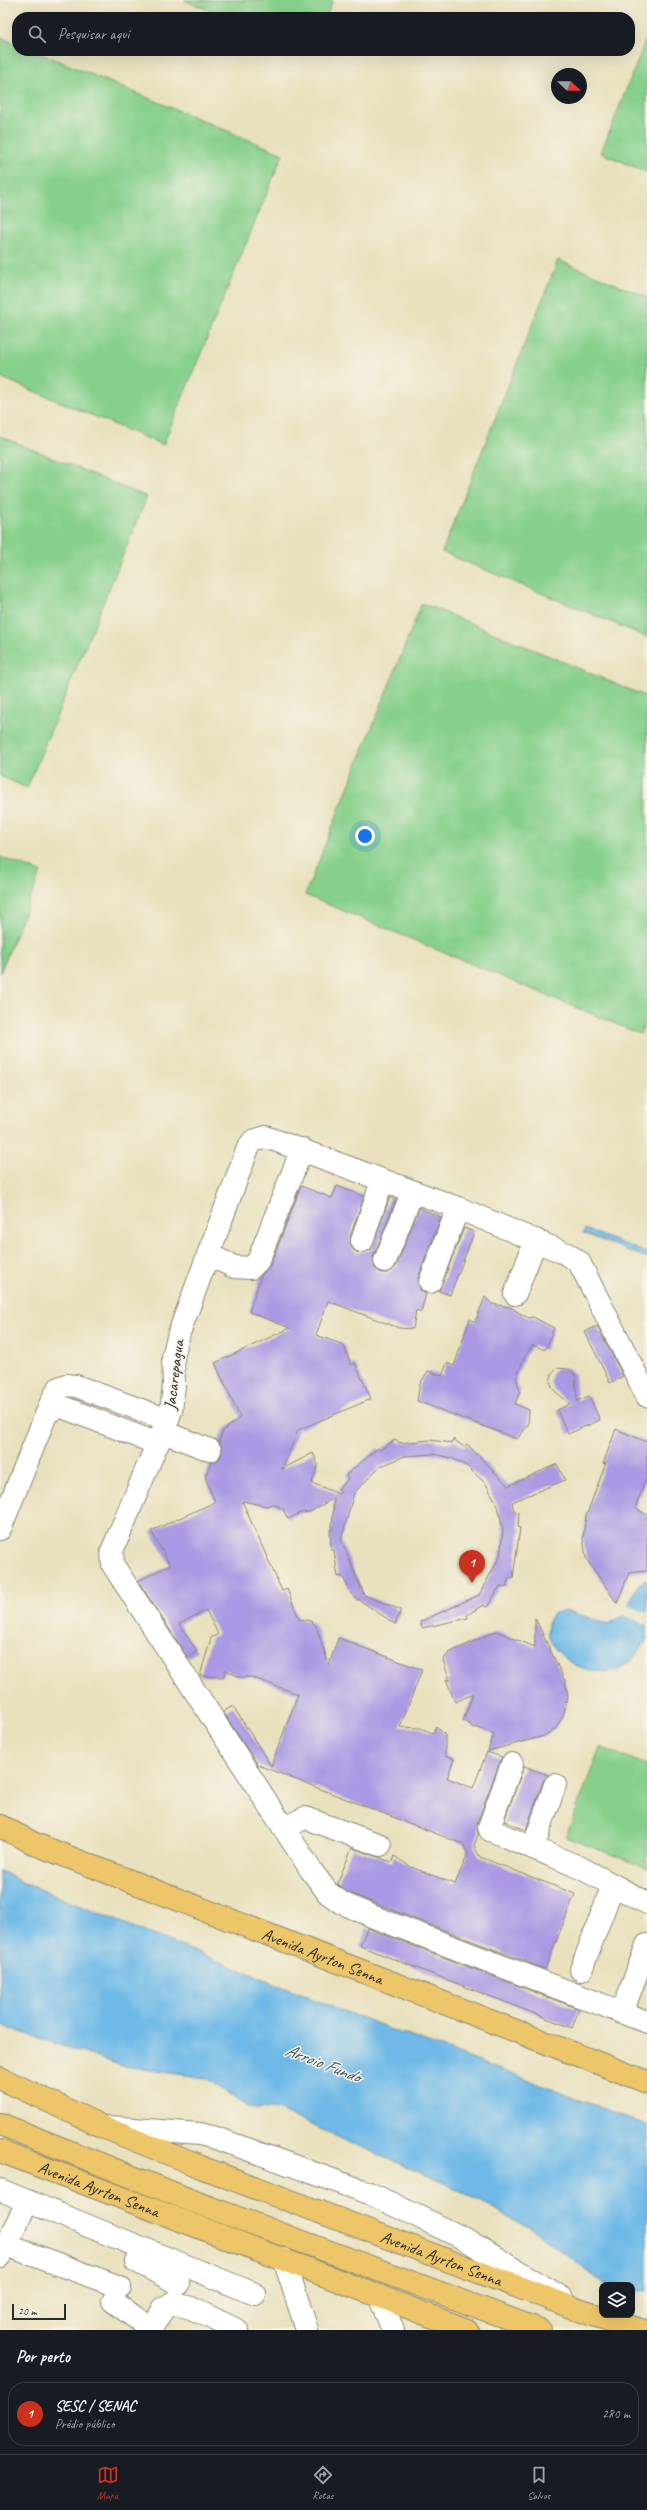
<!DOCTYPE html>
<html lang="pt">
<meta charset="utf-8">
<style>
body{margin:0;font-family:Caveat,sans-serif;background:#242831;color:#f1f3f6}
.controls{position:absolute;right:12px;bottom:12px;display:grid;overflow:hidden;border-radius:8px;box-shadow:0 4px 16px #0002}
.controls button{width:36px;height:36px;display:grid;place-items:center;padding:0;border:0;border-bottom:1px solid #363941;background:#171b24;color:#f1f3f6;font:20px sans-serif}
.compass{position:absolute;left:551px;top:68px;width:36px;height:36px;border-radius:50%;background:#171b24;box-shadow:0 4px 16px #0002;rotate:112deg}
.scale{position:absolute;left:12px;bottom:10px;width:54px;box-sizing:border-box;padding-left:4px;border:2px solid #2b2b2b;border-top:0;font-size:11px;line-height:14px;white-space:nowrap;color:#2b2b2b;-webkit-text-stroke:3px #f7f3e8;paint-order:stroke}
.you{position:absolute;left:365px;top:836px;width:14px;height:14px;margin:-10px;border:3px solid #fff;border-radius:50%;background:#1a73e8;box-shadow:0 0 0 6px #1a73e833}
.badge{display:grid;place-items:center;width:26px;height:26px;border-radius:50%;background:#c8321e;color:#fff;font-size:13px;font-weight:700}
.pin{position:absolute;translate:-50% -33px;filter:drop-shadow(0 1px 2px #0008)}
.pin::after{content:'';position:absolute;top:21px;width:14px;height:12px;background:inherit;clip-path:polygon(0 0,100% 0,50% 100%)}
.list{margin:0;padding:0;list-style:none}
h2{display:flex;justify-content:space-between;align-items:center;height:52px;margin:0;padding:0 16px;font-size:17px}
h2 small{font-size:13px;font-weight:400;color:#9ea1a6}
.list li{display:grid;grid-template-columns:26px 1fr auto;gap:12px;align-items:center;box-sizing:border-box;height:64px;margin:0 8px 8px;padding:0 8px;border:1px solid #363941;border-radius:16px}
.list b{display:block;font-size:15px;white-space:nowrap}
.list p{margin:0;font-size:13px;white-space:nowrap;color:#9ea1a6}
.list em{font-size:13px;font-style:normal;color:#9ea1a6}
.icon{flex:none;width:22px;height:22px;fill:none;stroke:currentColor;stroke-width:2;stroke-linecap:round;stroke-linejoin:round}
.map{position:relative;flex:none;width:647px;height:2330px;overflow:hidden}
.search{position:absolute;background:#171b24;box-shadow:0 4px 16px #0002;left:12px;right:12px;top:12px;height:44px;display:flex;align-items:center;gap:10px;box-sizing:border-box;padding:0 14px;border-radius:16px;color:#9ea1a6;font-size:15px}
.sheet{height:124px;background:#171b24}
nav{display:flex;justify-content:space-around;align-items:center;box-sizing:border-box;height:56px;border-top:1px solid #363941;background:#171b24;font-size:11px;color:#9ea1a6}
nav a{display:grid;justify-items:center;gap:2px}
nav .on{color:#c8321e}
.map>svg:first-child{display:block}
.green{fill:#87d08c;stroke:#597e5c}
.water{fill:#6eb9e7;stroke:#4c7289}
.pier{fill:#e9e1bd}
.building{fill:#a998e3}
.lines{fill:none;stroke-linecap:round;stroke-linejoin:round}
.minor-casing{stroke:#8a8674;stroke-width:24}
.highway-casing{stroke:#8a8674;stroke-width:24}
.minor{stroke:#fff;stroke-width:22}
.highway{stroke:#ecc669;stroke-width:22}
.labels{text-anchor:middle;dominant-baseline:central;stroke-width:3;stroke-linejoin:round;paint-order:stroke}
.street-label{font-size:17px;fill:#2b2b2b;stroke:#f7f3e8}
.water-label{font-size:18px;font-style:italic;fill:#3f5663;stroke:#f7f3e8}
</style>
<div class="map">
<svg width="647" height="2330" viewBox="0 0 647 2330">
<rect width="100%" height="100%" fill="#f7f3e8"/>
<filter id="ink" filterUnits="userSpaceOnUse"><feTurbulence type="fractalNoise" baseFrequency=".025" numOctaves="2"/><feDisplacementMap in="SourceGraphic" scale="8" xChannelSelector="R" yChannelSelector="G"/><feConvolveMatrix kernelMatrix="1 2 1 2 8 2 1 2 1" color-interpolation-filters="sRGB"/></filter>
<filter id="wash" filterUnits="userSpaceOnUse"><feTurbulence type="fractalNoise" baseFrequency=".012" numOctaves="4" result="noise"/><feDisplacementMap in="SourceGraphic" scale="16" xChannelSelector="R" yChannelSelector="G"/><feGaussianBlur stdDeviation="0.9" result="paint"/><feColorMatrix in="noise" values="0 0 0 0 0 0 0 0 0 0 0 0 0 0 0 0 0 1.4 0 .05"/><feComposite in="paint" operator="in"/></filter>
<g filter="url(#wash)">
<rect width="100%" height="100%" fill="#e9e1bd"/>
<path class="green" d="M184,0h149l-7,17h-101z
M0,37l17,7v7h18l248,103 -120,291 -163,-68z
M647,37v135l-46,-19z
M558,260l89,37v340l-205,-85z
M0,436l147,61 -120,291 -27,-12z
M422,603l225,94v320l-7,17 -335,-139z
M0,857l41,15 -41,101z
M600,1747l47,18v103l-81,-31z"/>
<path class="water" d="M585,1229l62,24v5l-64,-25z
M647,1579c0,18 0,41 0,59 -2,6 -8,13 -12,18 -34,42 -108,-10 -82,-43l15,-2 40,13 15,-8 15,-31z
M0,1870l21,12 312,125 314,118v166l-15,-2v-4h-26l-76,-57 -75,-40 -178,-78 -30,-3 -41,-29 -84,-12 -122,-41z"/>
<path class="pier" d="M627,1605l20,8v12l-24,-10z"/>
<g id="blocks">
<path class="building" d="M301,1186l31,12 5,-12 27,10 -14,41 2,12 6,4 13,-3 19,-53 6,3 -23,57 2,11 6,5h6l9,-7 23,-58 22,9 -23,61 2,12 6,4 -5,18 -5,-2 -3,19 -14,-1 -71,-27 -12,34 28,10 7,20 4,-2 16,36 -73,31 -16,39 31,-16 5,12 -6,18 27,11 2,-2 -3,-3 10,-10 -2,-4 32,-27 2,2 16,-11 3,4 31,-3 22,3 1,-4 11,8 3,-3 41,42 49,-22 8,16 -53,22 2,9 5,1 -1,15 2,1 -7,50h-4l-3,9 -6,-1 -13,21 -4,-2 -16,10 1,3 -46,10 -2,-6 59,-27 21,-39 3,-25 -5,-25 -12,-22 -18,-17 -16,-9 -19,-4 -28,2 -26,11 -25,26 -13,47 23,55 37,15 -6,14 -37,-25 -2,1 -14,-24 -4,1 -4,-27h-3l-1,-20h2l2,-32 -24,14 -10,1 -12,6 -5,-10 -10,-5 -6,2 -25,-5 40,90 5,-2 12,30 12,2 5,5 13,39 9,-27 84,32 -22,57 20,1 13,5 3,-7 9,9v21l9,3 -7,19 26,10 14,-36 15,5 -25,66 1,11 -4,12 6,11 95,37 -30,75 -166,-64 -32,-13 -10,-8 15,-36 40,14 2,-6 17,11 44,17 13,-30 -5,-10 -205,-79 -35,-53 10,-6 38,60 27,-72 -47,-17h-12l-13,-7 -3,7 -23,-1 11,-38 7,-4 -12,-24 -27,14 18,27 -9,7 -50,-77 32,-16 -19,-34 64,-29 -10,-25 6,-15 7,-2 3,-5 1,-7 -3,-7 4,-10 17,-14 -25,-54 75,-35 -41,-16 12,-36 9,-10z
M464,1228l10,4 -24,63 -11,-4z
M485,1297l7,7 18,3 18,11 5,-1 21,11 -9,22 -12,-5 -8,11 -9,22 4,14 -5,12 14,6 -1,15 -11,14 -100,-38 3,-17 8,-13 14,5 5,-13 7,3 16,-47 5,3z
M597,1326l26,50 -13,7 -25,-51z
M557,1368l11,1 7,5 2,27 12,-5 11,24 -32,14 -11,-24 13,-6 -16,-14 -4,-8 2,-9z
M616,1429l31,13v34l-12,32 12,7v56l-18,2 -12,30 -31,-45 -3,-20 3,-22 20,-53 -3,1z
M535,1618l30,63 3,16 -5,19 -8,13 -11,7 -56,15 6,-17 -18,-7 -3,1 -2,-3 -8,-4 10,-27 -18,8 -9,-23 4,2 -7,-21 6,-7 47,-22 39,16z
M524,1766l24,9 -5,6 -17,49 -22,-9z
M367,1928l212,81 -7,19 -212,-82z"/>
</g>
</g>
<g filter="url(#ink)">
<use href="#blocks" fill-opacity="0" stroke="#8a8674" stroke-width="1"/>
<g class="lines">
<defs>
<path id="minor" d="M362,1241l20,-60
M208,1254l26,13 17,1 7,-7 44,-112
M385,1261l27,-68
M430,1282l28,-74
M515,1294l21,-54
M647,1396l-68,-134 -12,-8 -109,-46 -192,-71 -13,4 -5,7 -69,185 -6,24 1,28 -3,26 -59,140 1,14 198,305 17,23 14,10 32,14 273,105
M48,1412l10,-5 7,1 93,36
M163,1432l47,18
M0,1529l52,-129 7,-12 7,-3 10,1 92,34
M512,1764l-23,63 1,3 89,37 68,36
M284,1828l21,-10 75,27
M533,1848l22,-63
M581,1970l32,-85
M622,2013l25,-68
M108,2127l92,7 16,4 153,55 96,46 97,59
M0,2190l255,104
M6,2245l114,42
M0,2256l28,-55
M284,2259l23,71
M136,2261l43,23
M379,2296l14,34
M113,2301l39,29
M152,2330l11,-21 9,-6 19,5 46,22"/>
<g id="highway">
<path id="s1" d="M0,1826l35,18 612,238"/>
<path id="s2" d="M0,2078l103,49 100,41 384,145 54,17"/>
<path d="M0,2124l195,78 345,128"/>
<path id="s3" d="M0,2151l467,179"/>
</g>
</defs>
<use href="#minor" class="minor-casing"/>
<use href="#highway" class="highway-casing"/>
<use href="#minor" class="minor"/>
<use href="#highway" class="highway"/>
</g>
</g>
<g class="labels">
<g class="street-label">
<text transform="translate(174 1375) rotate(-83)">Jacarepagua</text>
<text stroke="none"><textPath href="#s1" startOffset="348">Avenida Ayrton Senna</textPath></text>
<text stroke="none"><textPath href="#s3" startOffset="106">Avenida Ayrton Senna</textPath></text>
<text stroke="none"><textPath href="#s2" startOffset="477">Avenida Ayrton Senna</textPath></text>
</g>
<g class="water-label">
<text transform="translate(323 2063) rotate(21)">Arroio Fundo</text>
</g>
</g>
</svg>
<div class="controls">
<button><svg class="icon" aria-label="layers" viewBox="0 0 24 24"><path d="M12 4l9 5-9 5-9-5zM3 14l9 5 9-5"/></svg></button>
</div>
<svg class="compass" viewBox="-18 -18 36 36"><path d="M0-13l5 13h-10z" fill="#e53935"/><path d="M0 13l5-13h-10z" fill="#9ea1a6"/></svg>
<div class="scale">20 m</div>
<div class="you"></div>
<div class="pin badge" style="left:472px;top:1583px">1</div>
<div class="search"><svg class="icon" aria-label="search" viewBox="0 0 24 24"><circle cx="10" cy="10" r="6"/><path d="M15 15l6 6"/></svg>Pesquisar aqui</div>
</div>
<section class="sheet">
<h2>Por perto<small></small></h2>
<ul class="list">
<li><span class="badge">1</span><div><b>SESC / SENAC</b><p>Prédio público</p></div><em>280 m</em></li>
</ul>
</section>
<nav>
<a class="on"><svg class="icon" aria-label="map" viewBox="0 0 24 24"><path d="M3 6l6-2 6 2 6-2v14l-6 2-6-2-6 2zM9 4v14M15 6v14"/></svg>Mapa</a>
<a><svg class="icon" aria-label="directions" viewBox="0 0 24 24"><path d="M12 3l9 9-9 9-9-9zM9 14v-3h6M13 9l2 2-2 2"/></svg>Rotas</a>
<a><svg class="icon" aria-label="saved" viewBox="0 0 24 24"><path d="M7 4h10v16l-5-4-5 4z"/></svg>Salvos</a>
</nav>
